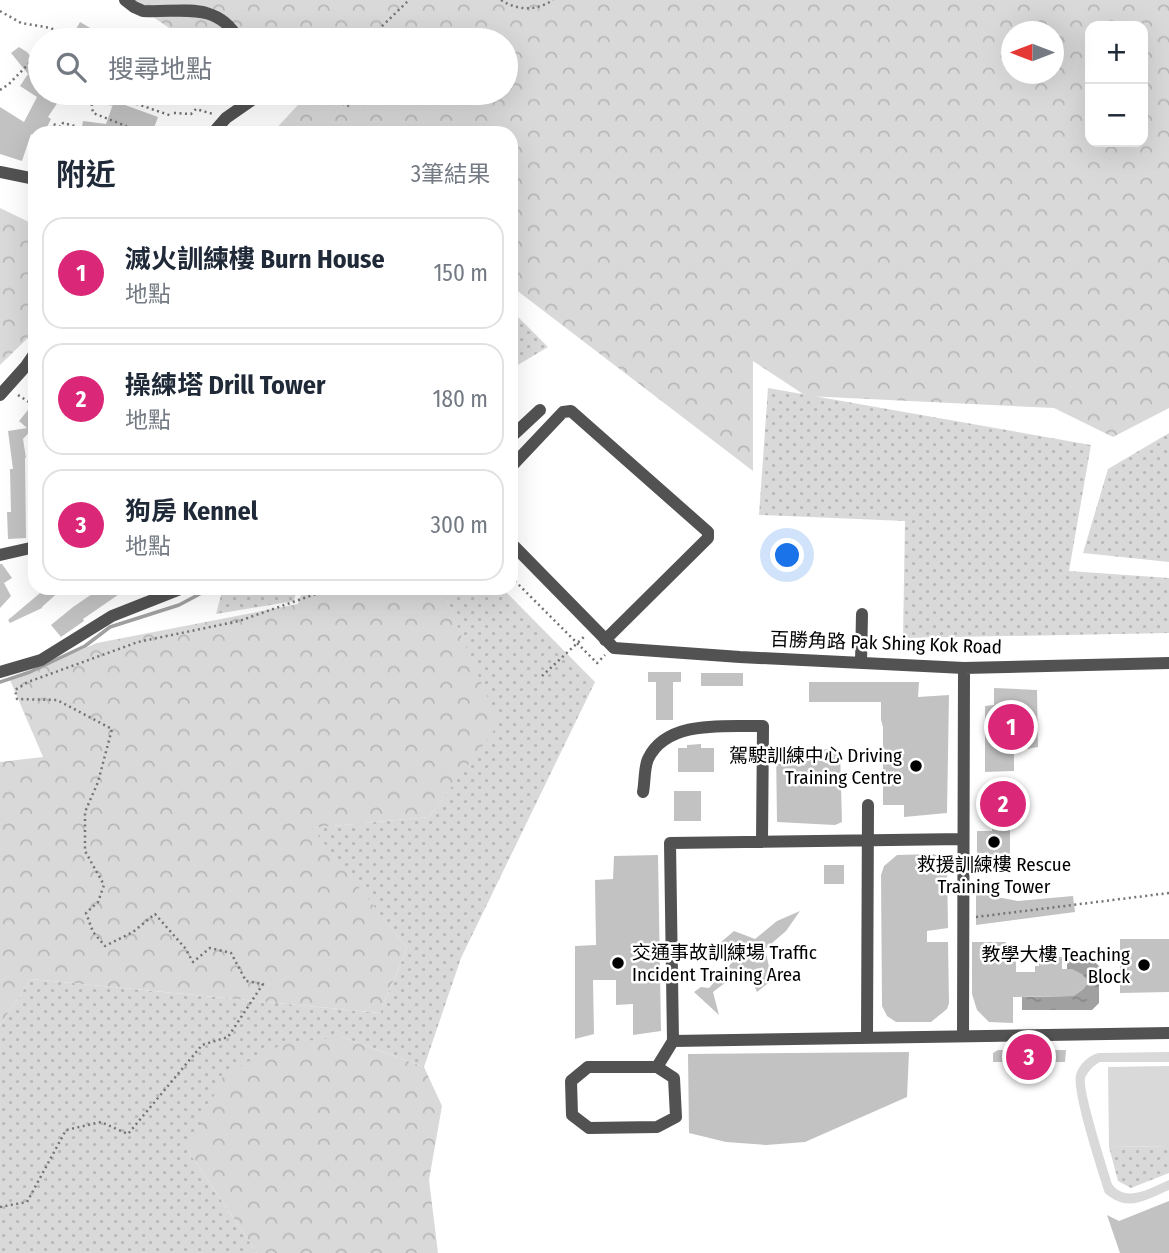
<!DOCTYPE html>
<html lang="zh-TW">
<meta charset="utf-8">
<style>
body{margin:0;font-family:"Fira Sans Condensed","Noto Sans TC",sans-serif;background:#f2f2f3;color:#1f2937}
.controls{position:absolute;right:21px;top:21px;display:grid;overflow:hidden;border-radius:14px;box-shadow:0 7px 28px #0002}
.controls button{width:63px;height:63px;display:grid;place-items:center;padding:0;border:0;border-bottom:2px solid #e0e1e3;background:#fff;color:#1f2937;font:35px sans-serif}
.compass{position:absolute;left:1001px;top:21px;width:63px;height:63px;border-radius:50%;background:#fff;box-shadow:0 7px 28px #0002;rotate:270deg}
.you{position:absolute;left:788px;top:556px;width:24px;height:24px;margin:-18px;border:5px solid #fff;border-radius:50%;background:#1a73e8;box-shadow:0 0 0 10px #1a73e833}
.badge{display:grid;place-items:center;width:46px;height:46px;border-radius:50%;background:#db2777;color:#fff;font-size:23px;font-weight:700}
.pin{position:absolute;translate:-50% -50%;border:4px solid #fff;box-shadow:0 2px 7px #0006}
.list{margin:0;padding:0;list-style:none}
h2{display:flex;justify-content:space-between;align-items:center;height:91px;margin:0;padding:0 28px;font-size:30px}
h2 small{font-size:23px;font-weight:400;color:#747a83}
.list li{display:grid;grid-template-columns:46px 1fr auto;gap:21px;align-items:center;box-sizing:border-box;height:112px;margin:0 14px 14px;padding:0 14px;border:2px solid #e0e1e3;border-radius:21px}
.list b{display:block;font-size:26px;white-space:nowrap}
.list p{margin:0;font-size:23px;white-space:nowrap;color:#747a83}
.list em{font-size:23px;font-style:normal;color:#747a83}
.icon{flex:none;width:38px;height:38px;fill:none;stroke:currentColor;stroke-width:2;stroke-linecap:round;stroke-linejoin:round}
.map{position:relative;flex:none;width:1169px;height:1253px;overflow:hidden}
.search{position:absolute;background:#fff;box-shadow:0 7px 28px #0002;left:28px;top:28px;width:490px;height:77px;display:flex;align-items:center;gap:18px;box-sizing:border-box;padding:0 24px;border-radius:38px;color:#747a83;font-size:26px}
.panel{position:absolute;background:#fff;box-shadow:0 7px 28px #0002;left:28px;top:126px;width:490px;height:469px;border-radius:21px}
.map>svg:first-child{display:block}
.grass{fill:url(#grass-dots)}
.forest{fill:url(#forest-crowns);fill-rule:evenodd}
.garden{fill:#d9d9d9}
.water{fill:url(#water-ripples)}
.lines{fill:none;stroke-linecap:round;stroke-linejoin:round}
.stream{stroke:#a0a0a0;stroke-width:3.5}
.building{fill:#c2c2c2}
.path{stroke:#747474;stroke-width:2.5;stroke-dasharray:2 3.5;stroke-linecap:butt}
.minor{stroke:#525252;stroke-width:12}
.poi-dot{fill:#000;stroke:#fff;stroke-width:2.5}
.labels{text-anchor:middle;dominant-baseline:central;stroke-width:5;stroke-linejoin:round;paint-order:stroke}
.street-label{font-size:19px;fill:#000;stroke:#fff}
.poi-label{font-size:19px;fill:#000;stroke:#fff;text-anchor:end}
</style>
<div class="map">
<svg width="1169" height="1253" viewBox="0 0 1169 1253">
<defs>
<pattern id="grass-dots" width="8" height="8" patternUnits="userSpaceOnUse" patternTransform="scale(1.75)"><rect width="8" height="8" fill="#d9d9d9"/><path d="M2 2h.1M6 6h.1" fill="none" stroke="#b8b8b8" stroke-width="1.8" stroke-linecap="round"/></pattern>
<pattern id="forest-crowns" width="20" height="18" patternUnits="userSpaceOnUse" patternTransform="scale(1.75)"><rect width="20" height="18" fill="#d9d9d9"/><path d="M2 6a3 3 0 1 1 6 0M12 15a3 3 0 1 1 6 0" fill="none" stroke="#b8b8b8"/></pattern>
<pattern id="water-ripples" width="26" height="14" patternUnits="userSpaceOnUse" patternTransform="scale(1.75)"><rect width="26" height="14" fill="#a0a0a0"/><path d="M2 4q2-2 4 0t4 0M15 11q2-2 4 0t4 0" fill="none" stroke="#888"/></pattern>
</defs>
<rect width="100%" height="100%" fill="#fff"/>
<path class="grass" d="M511,310l37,37 -37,22z
M768,388l323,57 -22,126 100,7v55l-266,5 2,-117 -146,-6z
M1169,433v129l-86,-9 25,-84z
M223,588h74l-3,13 -78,13z
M441,588h56l8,3 90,91 -134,276 -37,109 -82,-30 -154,114 69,102h-257v-228l31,-46 349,34 27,-65 -96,-120 118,-11 69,-93z
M1169,1146v27l-38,15 -13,-7 -9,-34z"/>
<path class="forest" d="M128,0h1041v408l-56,29 -59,-29 -248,-12 -53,-35v110l-242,-185v-153h-239l37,-40h197v-53h-319zM1090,26h53v116h-53zM1012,32h42v42h-42z
M0,208l35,17v106l-35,34z
M303,588h138l58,136 -70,93 -117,11 95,120 -27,65 -349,-34 -31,46v-263l43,-5 -33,-77 87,-37 201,-39z
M342,1037l82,30 18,39 -13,74 9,73h-181l-69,-102 36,-77 61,-31z"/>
<path class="garden" d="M1169,1052v10h-69c-6,3 -12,9 -15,16 -3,12 22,89 27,106 14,20 40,3 57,-4v10c-24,10 -41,23 -64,3 -7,-22 -33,-101 -29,-118 3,-11 13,-20 23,-22z
M1169,1066v80l-60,1 -1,-80z"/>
<path class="water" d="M1092,959l7,7v37l-7,7h-70v-13l51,-1 9,-6 7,-8 -22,-13v-9z"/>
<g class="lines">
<path class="stream" d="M0,682l30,-10 55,-26 25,-19 69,-22 32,-17"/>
</g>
<path class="building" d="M80,22l12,7 21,11h-43z
M19,47l8,5 8,10 5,-9v40h24l-16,24 3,2 -7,14h-9v4l-4,-3 -9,27 -22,-7v-47l24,15 13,-25 -17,-11 8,-12 -17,-21z
M106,93h13l-5,8 44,16 -6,16h-71l2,-12 23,3 7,-20 -2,2 -10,-6z
M28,410l7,6v10l-12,13 3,19h-1l1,80 -18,1 -1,-27h4l-1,-43h3l-5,-38 19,-3 -8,-7z
M2,564l10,14 -8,5 7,13 -11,12v-44z
M46,588h17l-21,19v1l-32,15 -2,-3z
M91,588h37l-45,31 1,2 -23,16 -10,-12 22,-18 22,-15z
M648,672h33v10h-8v38h-17v-38h-8z
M701,673h42v13h-42z
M809,682h110l-1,15 31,-2 -2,118 -43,4v-12h-21v-78l-2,-7v-18h-72z
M994,688l43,2 1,57 -24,4v20l-29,1v-66l9,-1z
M701,744v4h13v24h-36v-24h9v-3z
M776,747l64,3 2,72 -7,3 -58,-3z
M674,791h27v30h-27z
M1001,792h13v23h-4v53h-22v-15h-11v-22h15v-35h9z
M934,854l10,5 3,5 1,64 -21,3v11h21l1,61 -2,6 -16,13h-35l-9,-6 -5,-10 -1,-131 3,-9 13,-11z
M658,855l3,176 -28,4v-31l-17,1v-25h-23l1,54 -19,5v-93l21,-1 -1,-65 18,-1 1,-23z
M824,865h20v19h-20z
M976,893l42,8 55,-5 2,16 -99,13z
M800,911l-14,20 -21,18 7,31 -15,12 -11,-25 -33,25 6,23 -25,-23 7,-5 8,1 28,-31 -23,-9 20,-17 21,8 22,-18z
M1120,939h49v53l-49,1z
M972,942h34l1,16 9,-1v15h19v-6h4v-9h4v-9h12v9h7v12h10l10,5 7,8 -7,8 -8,6 -61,1v26l-24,-1 -12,-12 -5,-16z
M998,1050h68l-1,12h-72v-9z
M909,1052l-2,45 -102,45 -39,3 -40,-3 -37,-9 -1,-79z
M1169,1201v52h-49l-13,-38 12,6z"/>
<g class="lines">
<path class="path" d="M501,0c17,11 35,11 52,0
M0,11l21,12 30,5 19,12
M359,40l14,-5 36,-35
M0,90l9,-6 31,-32
M90,93l3,20 33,13v4l10,3
M105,93l67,23
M311,93l38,13
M136,96l2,-3
M174,113l17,1 5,-5 17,5
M48,133l5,-9 8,3 2,-4 12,3
M18,395l17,11
M511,577l86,86 8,-8
M542,676l44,-41
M976,917l193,-24
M0,1207l27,-5 39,-72 35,-8 27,12 74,-89 26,-8 35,-53 -17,-3 -15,-28 -21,-5 -17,14 -8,-14 -30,-34 -22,18 -28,14 -12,-14 -7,-19 12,-11 6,-17 -19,-34v-39l13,-30 14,-53 -55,-29 -40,-1 -2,-9 13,-8 110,-40 101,-21 88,-31 1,-2"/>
<path class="minor" d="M125,0l9,7 9,4c38,2 74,-11 96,29
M213,133l13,-15 36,-25
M0,172l35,7
M0,395l26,-29 9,-13
M511,437l29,-27
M511,467l52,-55 8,-1 137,121v6l-103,102
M511,543l103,105 126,9 224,11 205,-5
M0,555l35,-8
M861,663l1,-49
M0,672l41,-12 71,-44 66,-26 2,-2
M643,792c2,-10 1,-24 5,-33 19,-40 78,-32 115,-33l-1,116
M963,839l-293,4 3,198 496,-8
M963,1036l1,-368
M867,1038l1,-233
M657,1067l17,11 2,39 -19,10 -68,1 -17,-13 -1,-34 17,-14h69l16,-26"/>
</g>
<g class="poi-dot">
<circle cx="916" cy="766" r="7"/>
<circle cx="994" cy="842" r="7"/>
<circle cx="618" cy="963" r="7"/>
<circle cx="1144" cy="965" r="7"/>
</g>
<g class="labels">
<g class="street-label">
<text transform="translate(886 643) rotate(2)">百勝角路 Pak Shing Kok Road</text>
</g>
<g class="poi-label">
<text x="902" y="755">駕駛訓練中心 Driving<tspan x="902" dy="22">Training Centre</tspan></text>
<text x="994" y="864" text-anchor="middle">救援訓練樓 Rescue<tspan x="994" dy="22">Training Tower</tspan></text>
<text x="632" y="952" text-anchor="start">交通事故訓練場 Traffic<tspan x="632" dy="22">Incident Training Area</tspan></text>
<text x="1130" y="954">教學大樓 Teaching<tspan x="1130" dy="22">Block</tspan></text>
</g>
</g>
</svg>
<div class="controls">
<button>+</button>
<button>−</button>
</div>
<svg class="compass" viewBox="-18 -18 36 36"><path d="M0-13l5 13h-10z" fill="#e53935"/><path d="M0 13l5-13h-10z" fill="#747a83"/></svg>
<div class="you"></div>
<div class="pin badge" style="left:1011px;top:727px">1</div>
<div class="pin badge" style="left:1003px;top:804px">2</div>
<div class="pin badge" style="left:1029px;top:1057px">3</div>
<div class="search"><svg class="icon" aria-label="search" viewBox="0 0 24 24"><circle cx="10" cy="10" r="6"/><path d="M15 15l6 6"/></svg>搜尋地點</div>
<section class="panel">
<h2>附近<small>3筆結果</small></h2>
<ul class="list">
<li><span class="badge">1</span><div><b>滅火訓練樓 Burn House</b><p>地點</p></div><em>150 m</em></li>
<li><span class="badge">2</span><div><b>操練塔 Drill Tower</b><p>地點</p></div><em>180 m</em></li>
<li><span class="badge">3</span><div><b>狗房 Kennel</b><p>地點</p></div><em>300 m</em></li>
</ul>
</section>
</div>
